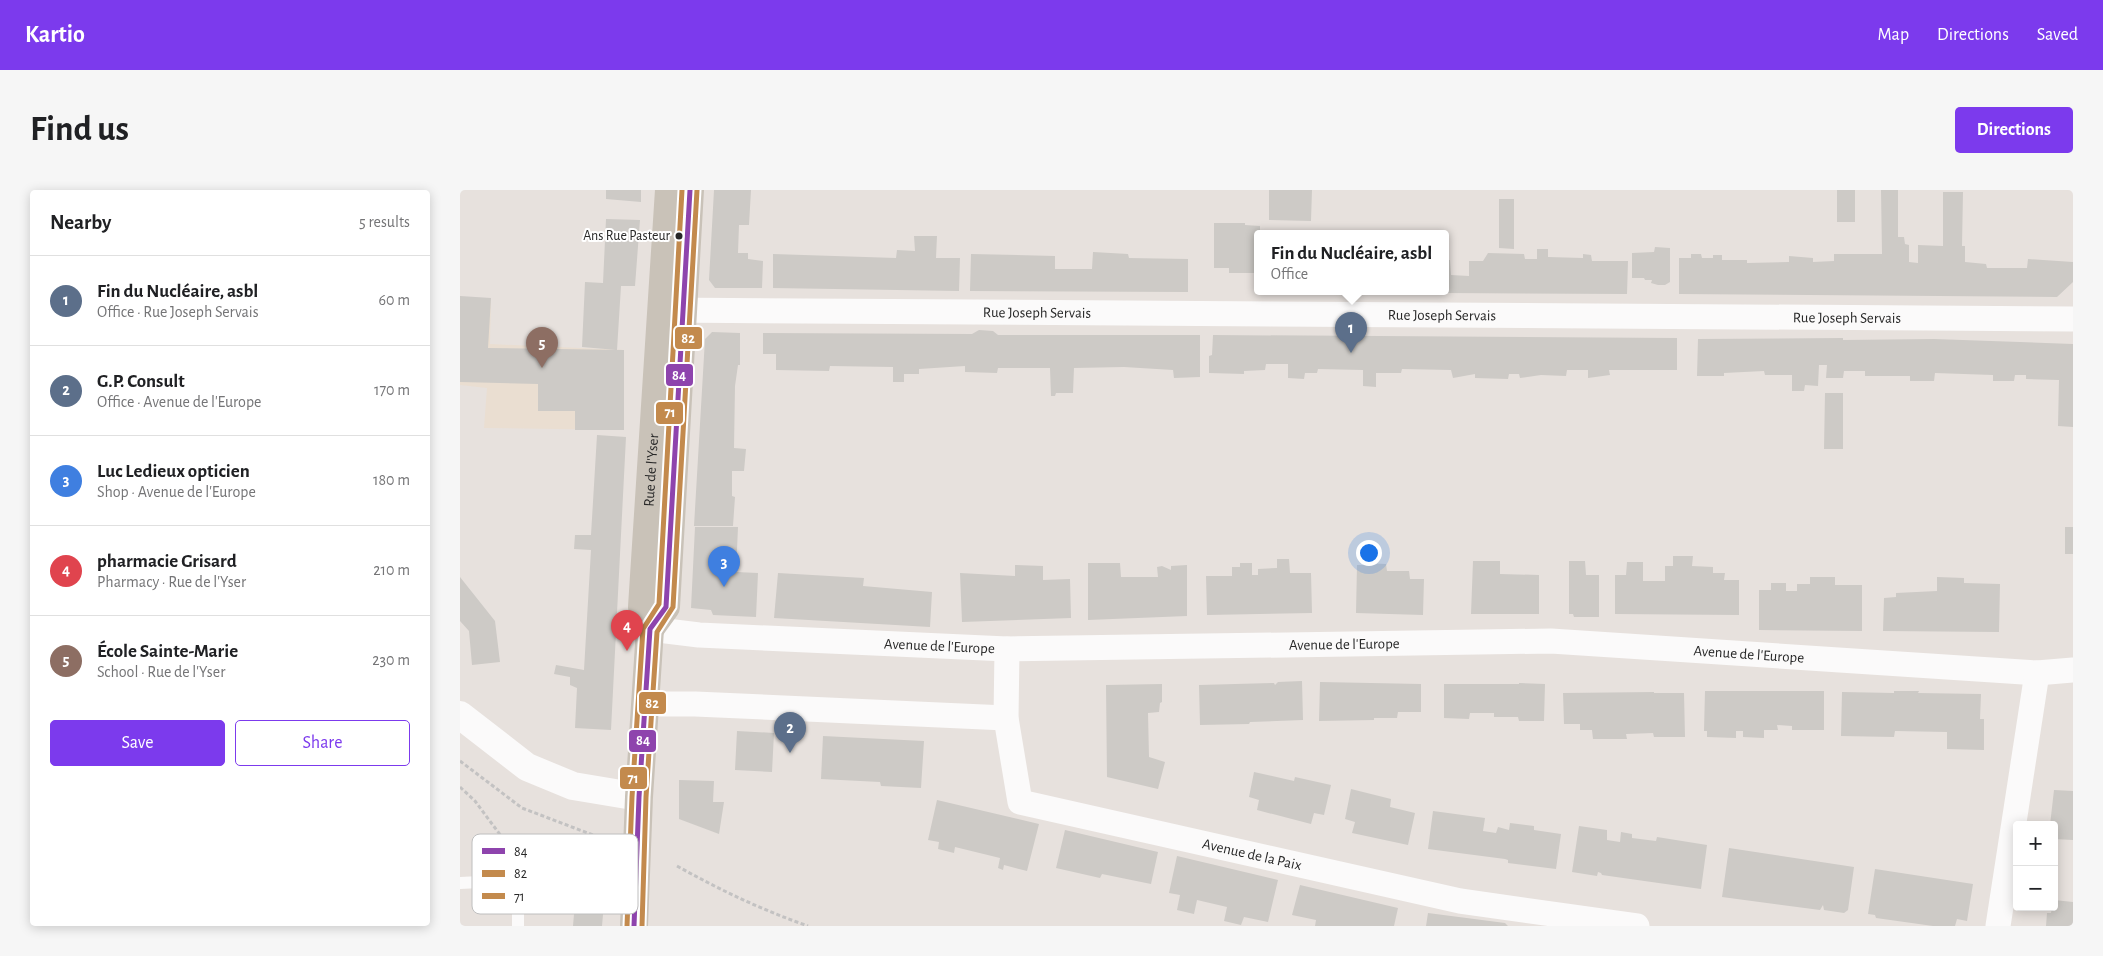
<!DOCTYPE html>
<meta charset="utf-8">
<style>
body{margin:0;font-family:"Alegreya Sans",sans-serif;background:#f6f6f6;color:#202124}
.controls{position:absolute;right:15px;bottom:15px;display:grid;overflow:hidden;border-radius:5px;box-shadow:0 2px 12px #0003}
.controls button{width:45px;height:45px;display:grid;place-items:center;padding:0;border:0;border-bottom:1px solid #e0e0e0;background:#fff;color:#202124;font:25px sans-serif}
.you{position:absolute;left:908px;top:362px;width:18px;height:18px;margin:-12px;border:4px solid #fff;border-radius:50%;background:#1a73e8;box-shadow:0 0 0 8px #1a73e833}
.badge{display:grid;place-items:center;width:32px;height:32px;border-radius:50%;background:#7c3aed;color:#fff;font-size:16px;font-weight:700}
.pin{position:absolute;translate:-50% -41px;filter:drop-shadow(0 1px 2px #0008)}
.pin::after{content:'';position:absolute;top:26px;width:18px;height:15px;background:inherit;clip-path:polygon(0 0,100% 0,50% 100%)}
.popup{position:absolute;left:794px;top:40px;width:195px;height:65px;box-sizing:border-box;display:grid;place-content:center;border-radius:5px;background:#fff;filter:drop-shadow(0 1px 4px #0005);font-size:16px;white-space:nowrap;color:#757577}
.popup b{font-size:19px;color:#202124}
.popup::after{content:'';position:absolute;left:50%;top:100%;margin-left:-10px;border:10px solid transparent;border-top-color:#fff}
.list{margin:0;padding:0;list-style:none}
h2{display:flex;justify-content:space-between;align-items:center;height:65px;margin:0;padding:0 20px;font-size:21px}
h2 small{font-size:16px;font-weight:400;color:#757577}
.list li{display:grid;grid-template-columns:32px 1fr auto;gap:15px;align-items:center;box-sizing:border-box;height:90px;padding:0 20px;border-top:1px solid #e0e0e0}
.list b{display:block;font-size:19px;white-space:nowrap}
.list p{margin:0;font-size:16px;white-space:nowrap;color:#757577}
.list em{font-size:16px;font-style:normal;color:#757577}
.actions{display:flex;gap:10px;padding:15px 20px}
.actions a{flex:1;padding:11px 0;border:1px solid #7c3aed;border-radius:5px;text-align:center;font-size:18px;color:#7c3aed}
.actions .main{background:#7c3aed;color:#fff}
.map{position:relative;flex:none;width:1613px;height:736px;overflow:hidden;border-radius:5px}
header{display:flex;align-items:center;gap:30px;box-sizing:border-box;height:70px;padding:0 25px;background:#7c3aed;color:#fff}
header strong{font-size:24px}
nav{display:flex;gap:28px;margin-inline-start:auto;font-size:18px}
.intro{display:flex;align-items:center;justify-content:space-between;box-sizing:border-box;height:120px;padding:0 30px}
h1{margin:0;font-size:35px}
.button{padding:12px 22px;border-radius:5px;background:#7c3aed;color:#fff;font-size:18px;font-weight:700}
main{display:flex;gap:30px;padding:0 30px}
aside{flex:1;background:#fff;border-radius:5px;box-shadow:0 2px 12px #0003}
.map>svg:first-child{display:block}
.education{fill:#eaded1}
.building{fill:#cdcac6}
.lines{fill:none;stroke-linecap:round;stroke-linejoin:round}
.path{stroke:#c3c2c2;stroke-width:3;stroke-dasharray:4 2.5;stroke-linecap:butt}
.service{stroke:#fbfafa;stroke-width:12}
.minor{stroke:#fbfafa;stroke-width:25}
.tertiary{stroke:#fbfafa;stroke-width:28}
.primary{stroke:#c9c2b8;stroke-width:28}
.bus-1-casing{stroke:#fff;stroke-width:9}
.bus-2-casing{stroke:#fff;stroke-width:9}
.bus-3-casing{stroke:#fff;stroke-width:9}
.bus-1{stroke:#8e44ad;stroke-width:5}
.bus-2{stroke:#c38a4d;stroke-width:5}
.bus-3{stroke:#c38a4d;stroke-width:5}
.bus-dot{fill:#282828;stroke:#fff;stroke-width:2}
.labels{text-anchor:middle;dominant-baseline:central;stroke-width:4;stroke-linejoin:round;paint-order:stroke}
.bus-label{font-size:14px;fill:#282828;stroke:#fff;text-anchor:end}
.street-label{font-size:15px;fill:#282828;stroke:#fff}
.key{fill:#fff;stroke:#bebebe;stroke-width:1}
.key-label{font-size:14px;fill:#282828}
.line-badge{stroke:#fff;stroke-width:2}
.badge-label{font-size:14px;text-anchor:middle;font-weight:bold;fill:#fff}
</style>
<header>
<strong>Kartio</strong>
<nav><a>Map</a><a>Directions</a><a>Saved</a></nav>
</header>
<div class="intro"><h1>Find us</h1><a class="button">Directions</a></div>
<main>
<aside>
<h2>Nearby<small>5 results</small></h2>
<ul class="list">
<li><span class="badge" style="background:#5c6f8a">1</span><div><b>Fin du Nucléaire, asbl</b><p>Office · Rue Joseph Servais</p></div><em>60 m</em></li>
<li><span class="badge" style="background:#5c6f8a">2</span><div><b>G.P. Consult</b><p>Office · Avenue de l'Europe</p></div><em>170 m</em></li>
<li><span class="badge" style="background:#3f7fe0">3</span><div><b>Luc Ledieux opticien</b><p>Shop · Avenue de l'Europe</p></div><em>180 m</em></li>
<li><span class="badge" style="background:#e0444e">4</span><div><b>pharmacie Grisard</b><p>Pharmacy · Rue de l'Yser</p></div><em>210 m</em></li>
<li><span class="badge" style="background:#8d6e63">5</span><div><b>École Sainte-Marie</b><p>School · Rue de l'Yser</p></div><em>230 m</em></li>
</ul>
<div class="actions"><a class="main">Save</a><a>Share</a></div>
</aside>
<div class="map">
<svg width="1613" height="736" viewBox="0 0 1613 736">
<rect width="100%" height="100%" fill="#e7e1dd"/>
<path class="education" d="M0,108h31l-1,46 134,6v80l-140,-2 3,-40 -27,-3z"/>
<path class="building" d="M146,0h35v12l-35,-3z
M254,0h37l-2,35h-10l-1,28h10v6l15,2 -1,27h-47l-6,-8z
M809,0h43l-1,31 -42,-1z
M1377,0h18v32h-18z
M1421,0h17v47h6l1,7 4,1v17l9,1v-18l25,1v-54h20l-1,54h3v16l21,2 1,4h40l1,-9 45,3v20l-16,15 -378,-3v-36h12v-4h10l1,4h11v-3h9v5h25v3l42,-1v-6l24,2v4l21,-1v-7h48z
M1039,9h15v50l-15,-1z
M146,29l34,1 -5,66h-14l-4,64 -35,-3 3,-65 18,1z
M754,33h31v2l15,1v8h-3v39h-28v-5h-15z
M454,46h23l-1,22h24l-1,33 -186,-3v-34l123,4 1,-8 18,1z
M1195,57l15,1v34l-5,3h-7l-7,-2 1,-3h-7l-1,-2h-12v-25l22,-1z
M1077,59h11v8l35,1v-4l8,1 1,6h36l-1,33 -182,-1v-33h5l1,15 18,1v-15h14l5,-8 36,1 1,5h12z
M633,62l35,2 1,4 59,1v33l-218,-1 1,-37 84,2v13h37z
M0,106l31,2 -3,50 136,2v80h-49v-19h-37v-27l-78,-2z
M519,140l14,1 5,4h202v42l-26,1 -1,-8 -49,-3 -50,1 -1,25h-17l-1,3h-4l-1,-28h-52l-1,5 -32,-1v-6l-46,3v5h-15v8h-11v-15l-63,-1 -1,5 -53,-1v-16h-13v-21l209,1z
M252,142l28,1v32h-2l-3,21 -1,62 12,1 -2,22h-12v25l3,1 -2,29h-39l11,-187z
M753,145l464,3v32h-68l1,5 -22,3v-8h-21l-1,6 -25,-1 -21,3 -1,-4h-10l-1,5 -33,-1v-4l-22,4 -2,-8 -49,-1 -1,4h-25v14l-13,-1v-16l-45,-1 -1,4h-12l-1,6 -16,-1v-14h-22l-1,6 -21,1v3l-35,-1v-17l3,-1z
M1383,148v2l91,-1 139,5v83l-15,-1 1,-46 -33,-1v-4h-11l-1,6h-21v-6l-58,-2 -1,8h-24v-5h-45v-5h-21l-1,7h-17l1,-13h-8l-1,21 -13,-1 -1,6h-12v-16h-27l-1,-4 -40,2v3h-27l1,-37z
M1365,203h18v56h-19z
M137,245l29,2 -15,293 -36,-2 2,-40 -7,-3v-8l-16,-3 2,-9 28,5 7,-120 -17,-1 1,-14h16z
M235,337h43l-2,45 22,1 -2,44 -43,-2 -2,-5 -20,-2z
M1605,337h8v27h-8z
M1213,366h20l-1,10 21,1v6h12l-1,7h15v35l-124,-1v-39h11l1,-13h16v19h22v-15h8z
M817,369h12l1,14h21l1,40 -105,2 -1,-39h26v-9h8v-4h12v12h6v-6l19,-1z
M1013,371h27v13l39,1v39h-68z
M1109,371h16l1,14h13v42h-25l-1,-3h-4z
M628,373h32l1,14h37l-1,-10 5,-1 9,4v-4l16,-1v51l-99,4z
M903,373l23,1 1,7h22l1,8h14l-1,36 -67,-2 1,-48h6z
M555,375l28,1v14l27,-1 1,39 -109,4 -2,-49 55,3z
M318,383l86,5 -1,8 69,6 -2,35 -156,-9z
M0,387l35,44 5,41 -28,3 -3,-34 -9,-10z
M1350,387h25v8h27v46l-103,-1v-40h12v-7h15v8h11v-7h13z
M1477,387l27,1v5l36,1 -1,48 -116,-1 1,-33 12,-1v-4l41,-2z
M842,491l1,39 -53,2 -1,2 -49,1 -1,-40 75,-2 1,2 3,-3z
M860,492l101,2v28h-23l-1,6h-23v2l-55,1z
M1059,493l26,1 -1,37h-25l-1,-4h-24v-4h-24l-1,6 -25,-1v-34h75z
M702,494v18l-2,1 -1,9 -11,1 1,44 16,5 -7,27 -51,-12 -1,-92z
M1245,501h119v39h-32v-4l-15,-1 1,5h-14v8l-21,-1v-6h-7v7l-29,-1v-6h-3z
M1434,501h25l-1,2 63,1 -1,25h4v31l-37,-1v-17l-52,-1 -1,6 -53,-1 1,-44 52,1z
M1194,502v1h30l1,44h-31l-1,-4 -27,1 1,5h-34l-1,-9h-12v-6h-16l-1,-31z
M277,541l37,2 -2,39 -37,-2z
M363,546l101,5 -3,47 -40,-2 -1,-4 -59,-3z
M794,582l40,9 1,-4 36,8 -7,30 -10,-2 -3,11 -54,-14 2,-10 -10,-3z
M219,590l35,1 -1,21h11l-5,32 -40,-15z
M891,599l40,10 -1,8 25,6 -7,32 -56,-12 3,-11 -10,-3z
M1594,600l19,1v49l-19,-1v-14h-4z
M477,610l102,24 -12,47 -23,-6 -1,5 -5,-2 2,-10 -45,-11 -1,6 -16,-4 1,-7 -11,-2z
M973,621l52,7 -2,13 13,2 2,-6 11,3 1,-7 24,3v4l27,4 -5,35 -48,-6v-3l-3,-1 -77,-10z
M1119,636l28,4v10l13,2 1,-10 11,2v4l24,3 1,-4 50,8 -6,44 -99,-14 -1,-2 -3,-1 -1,4 -25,-4z
M605,640l93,22 -7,32 -49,-10 -2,4 -44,-10z
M1269,658l125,19 -6,43 -4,3 -20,-3 -1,-5 -3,5 -98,-13z
M717,666l101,24 -10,42 -24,-5 -3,8 -17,-4 3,-14 -30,-7 -3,14 -17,-4 3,-15 -11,-2z
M1415,679l98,15 -6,37 -10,-2 -2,7h-22l-57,-8 -1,-3 -7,-1z
M840,695l98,23 -4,18h-79l1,-6 -24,-5z
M1594,710l19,2v24h-27l1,-13h4l1,-6h2z
M115,712l29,1 -2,23h-29z
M968,723l77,10 3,3h-82z"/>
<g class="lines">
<path class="path" d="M0,571l62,47 84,32
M0,597l15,14 32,43v20
M217,676c43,24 85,44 131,60
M76,696l25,9 49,-3"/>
<path class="service" d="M0,693l58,-3v46"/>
<g class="minor">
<path id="s1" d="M202,120l1411,9"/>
<path id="s2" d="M190,439l49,6 308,14 544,-8 486,32 36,-3"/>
<path id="s3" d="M547,459l-1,69 14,84 440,99 177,25"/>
<path d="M187,514h48l311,14"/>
<path d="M1538,736l39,-253"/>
</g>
<path class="tertiary" d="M0,525l67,52 46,19 66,11"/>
<g class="primary">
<path d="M190,439l16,-22 24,-417"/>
<path id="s4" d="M174,736l5,-129 11,-168 -8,-22 27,-417"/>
</g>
<defs>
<path id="bus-1" d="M174,736l5,-129 11,-168 16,-22 24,-417"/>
<path id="bus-2" d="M182,736l4,-129 11,-165 16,-25 24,-417"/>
<path id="bus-3" d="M167,736l5,-129 11,-168 16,-25 23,-414"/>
</defs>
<use href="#bus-1" class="bus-1-casing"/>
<use href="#bus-2" class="bus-2-casing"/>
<use href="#bus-3" class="bus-3-casing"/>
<use href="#bus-1" class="bus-1"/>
<use href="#bus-2" class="bus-2"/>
<use href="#bus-3" class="bus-3"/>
</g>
<circle class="bus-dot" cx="219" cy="46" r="4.5"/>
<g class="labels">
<g class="bus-label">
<text x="210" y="46">Ans Rue Pasteur</text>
</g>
<g class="street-label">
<text stroke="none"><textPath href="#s1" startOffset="375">Rue Joseph Servais</textPath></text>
<text stroke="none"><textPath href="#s1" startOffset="780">Rue Joseph Servais</textPath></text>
<text stroke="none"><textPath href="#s1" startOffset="1185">Rue Joseph Servais</textPath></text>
<text stroke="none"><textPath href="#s4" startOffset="458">Rue de l'Yser</textPath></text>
<text stroke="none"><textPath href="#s2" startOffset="695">Avenue de l'Europe</textPath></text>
<text stroke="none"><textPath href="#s2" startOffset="290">Avenue de l'Europe</textPath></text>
<text stroke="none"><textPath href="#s2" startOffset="1100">Avenue de l'Europe</textPath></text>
<text stroke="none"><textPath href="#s3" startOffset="392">Avenue de la Paix</textPath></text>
</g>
</g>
<rect x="12" y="644" width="166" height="80" rx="8" class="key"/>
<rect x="22" y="658" width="23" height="6" fill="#8e44ad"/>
<rect x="22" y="680" width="23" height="7" fill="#c38a4d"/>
<rect x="22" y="703" width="23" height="6" fill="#c38a4d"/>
<g class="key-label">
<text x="54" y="666">84</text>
<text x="54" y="688">82</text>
<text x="54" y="711">71</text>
</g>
<g class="line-badge">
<rect x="214" y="136" width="29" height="24" rx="5" fill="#c38a4d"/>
<rect x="205" y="173" width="29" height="24" rx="5" fill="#8e44ad"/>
<rect x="195" y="211" width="29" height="24" rx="5" fill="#c38a4d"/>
<rect x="178" y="501" width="29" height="24" rx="5" fill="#c38a4d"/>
<rect x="168" y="539" width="29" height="24" rx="5" fill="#8e44ad"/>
<rect x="159" y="576" width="29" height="24" rx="5" fill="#c38a4d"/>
</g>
<g class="badge-label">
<text x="228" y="153">82</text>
<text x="219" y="190">84</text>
<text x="210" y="227">71</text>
<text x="192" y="518">82</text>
<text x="183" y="555">84</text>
<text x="173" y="593">71</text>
</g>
</svg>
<div class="controls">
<button>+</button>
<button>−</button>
</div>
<div class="you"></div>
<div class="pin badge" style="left:891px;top:163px;background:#5c6f8a">1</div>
<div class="popup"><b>Fin du Nucléaire, asbl</b>Office</div>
<div class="pin badge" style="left:330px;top:563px;background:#5c6f8a">2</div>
<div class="pin badge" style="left:264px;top:397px;background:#3f7fe0">3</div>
<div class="pin badge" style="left:167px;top:461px;background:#e0444e">4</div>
<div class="pin badge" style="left:82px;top:178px;background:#8d6e63">5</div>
</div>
</main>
